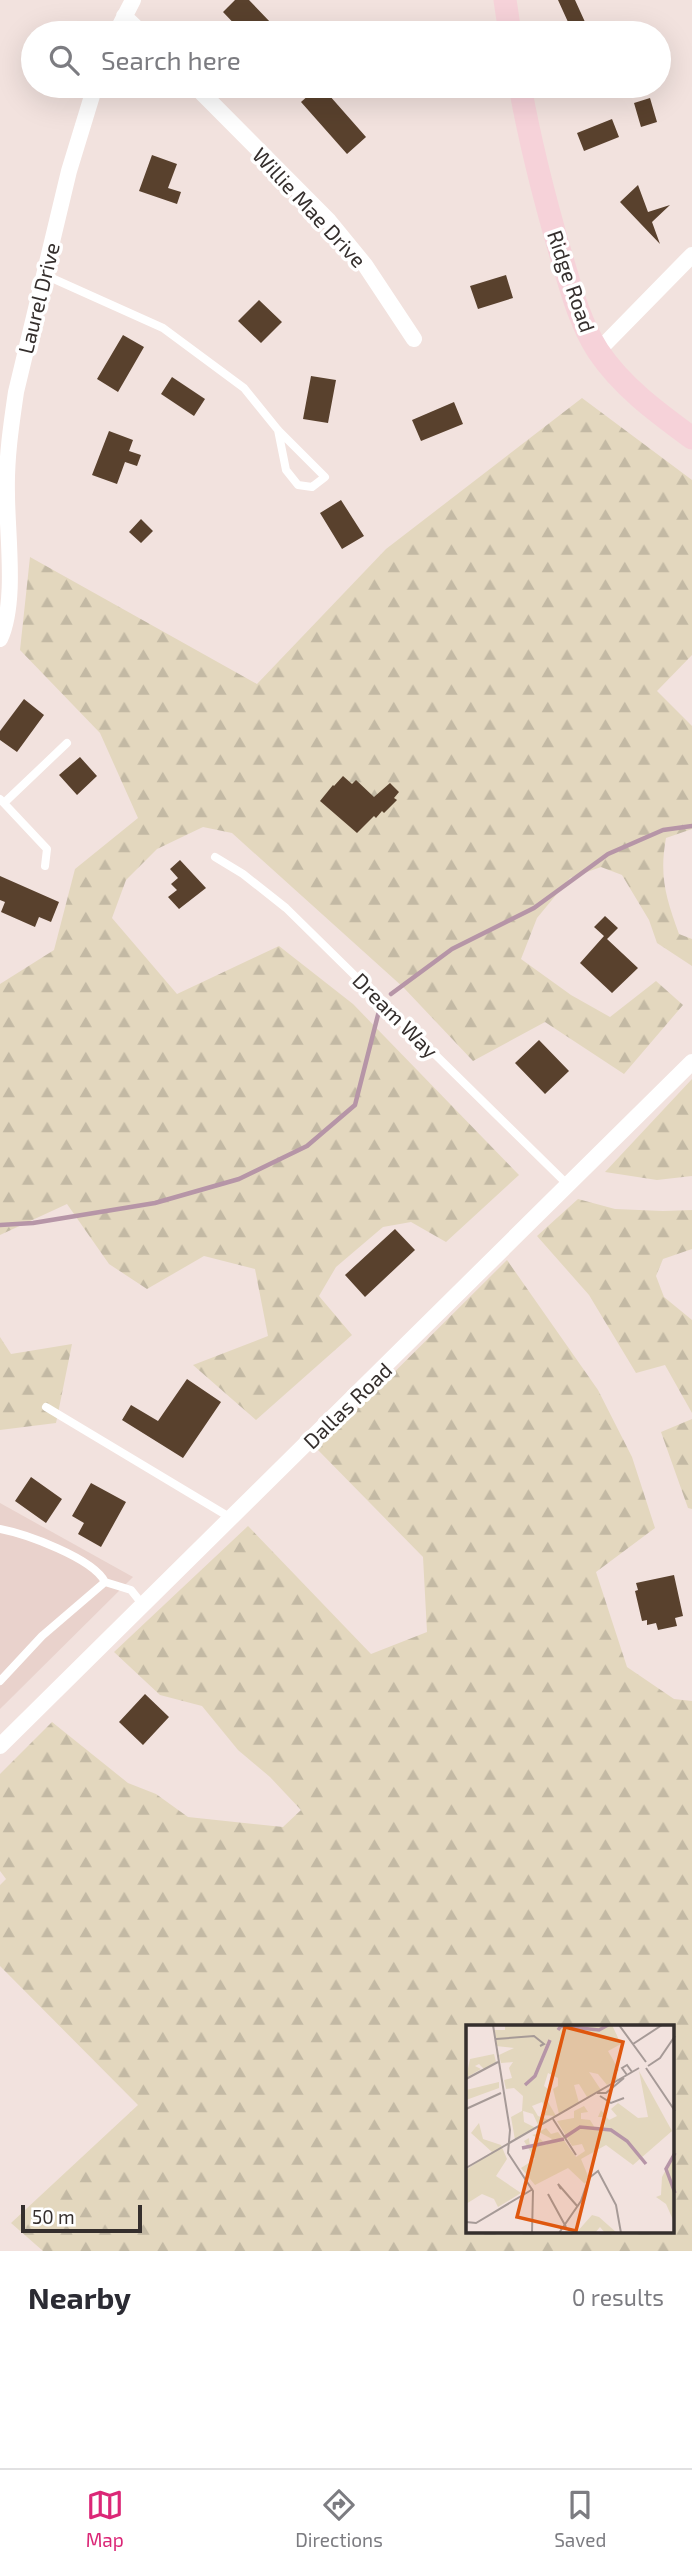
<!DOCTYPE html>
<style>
body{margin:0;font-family:"Exo 2",sans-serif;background:#f2f2f3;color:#2b2b33}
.scale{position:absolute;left:21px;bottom:18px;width:121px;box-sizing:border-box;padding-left:7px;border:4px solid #352f2d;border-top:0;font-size:19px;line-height:24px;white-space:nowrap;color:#352f2d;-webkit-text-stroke:5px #fff;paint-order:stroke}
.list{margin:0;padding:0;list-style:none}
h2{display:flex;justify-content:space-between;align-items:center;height:91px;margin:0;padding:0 28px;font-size:30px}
h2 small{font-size:23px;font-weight:400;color:#7c7c81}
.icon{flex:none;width:38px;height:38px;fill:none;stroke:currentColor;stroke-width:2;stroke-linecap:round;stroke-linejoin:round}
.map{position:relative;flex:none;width:692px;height:2251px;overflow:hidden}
.search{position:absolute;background:#fff;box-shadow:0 7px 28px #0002;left:21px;right:21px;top:21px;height:77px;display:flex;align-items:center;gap:18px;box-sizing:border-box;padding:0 24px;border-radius:38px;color:#7c7c81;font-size:26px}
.sheet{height:217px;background:#fff}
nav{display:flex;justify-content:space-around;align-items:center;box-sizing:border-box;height:98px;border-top:2px solid #e1e1e2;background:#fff;font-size:19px;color:#7c7c81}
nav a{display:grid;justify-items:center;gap:4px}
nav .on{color:#db2777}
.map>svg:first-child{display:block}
.built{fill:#e9d2cc}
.forest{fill:url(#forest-firs);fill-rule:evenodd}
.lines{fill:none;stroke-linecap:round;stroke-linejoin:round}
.stream{stroke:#b695a7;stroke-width:4.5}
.building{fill:#59412d}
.lane{stroke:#fff;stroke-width:8}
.street{stroke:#fff;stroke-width:16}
.secondary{stroke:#f6d2d9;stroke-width:23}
.labels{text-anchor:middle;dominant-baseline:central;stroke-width:7;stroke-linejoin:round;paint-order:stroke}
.street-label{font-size:21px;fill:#352f2d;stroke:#fff}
.inset-river{fill:none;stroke:#b695a7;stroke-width:3.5}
.inset-road{fill:none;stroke:#a69a97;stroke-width:2}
.view{fill:#df570e;fill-opacity:0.15;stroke:#df570e;stroke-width:3.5}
.inset-edge{fill:none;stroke:#352f2d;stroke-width:3.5}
</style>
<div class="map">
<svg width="692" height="2251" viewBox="0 0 692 2251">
<defs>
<pattern id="forest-firs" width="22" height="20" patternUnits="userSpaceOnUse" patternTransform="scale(1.75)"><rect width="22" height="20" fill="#e3d7be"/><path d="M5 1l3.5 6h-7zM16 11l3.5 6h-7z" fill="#c3b9a4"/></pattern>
</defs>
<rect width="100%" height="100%" fill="#f2e2de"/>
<path class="built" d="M0,1503l133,74 -133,132z"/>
<path class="forest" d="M582,398l110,82v175l-35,36 35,35v103l-26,9c-7,38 0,60 13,96l13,5v27l-35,-23 -8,-23 -27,-45 -21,-8 -31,11 -33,40 -16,41 50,36 39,22 46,-36 27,24 -59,69 -79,-52 -72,39 -69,-73 -172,-155 -29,-6 -46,22 -31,31 -14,38 65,76 102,-48 74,58 166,171 -73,67 -35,-20 -28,5 -47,40 -17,29 33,39 -96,85 -63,-55 75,-29 -13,-67 -51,-13 -57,33 -38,-25 -42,-60 -67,31v-251l54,-34 21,-81 63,-51 -38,-85 -80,-83 10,-93 227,127 129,-135z
M692,1079v97l-35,4 -52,-8z
M578,1199l37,10 48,2 29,-1v39l-29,10 -7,17 8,21 28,23v93l-27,-48 -29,8 -47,-78 -52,-59z
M507,1260l91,130 34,67 23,71 -59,44 31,95 47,32 18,2v550h-649l-32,-28 127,-118 -138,-139v-81l6,-6 -6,-8v-97l52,-52 76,61 28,11 32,23 95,10 18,-17 -31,-33 -32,-27 -36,-44 -42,-11 -46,-43 134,-126 123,128 56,-22 -4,-75 -106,-108zM468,2027h205v205h-205z
M0,1337l11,17 61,-10 -16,79 -56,7z
M692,1419v90l-4,-1 -27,-76z"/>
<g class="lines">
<path class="stream" d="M391,994l61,-45 82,-41 74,-54 55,-24 29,-4
M0,1225l33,-2 122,-20 84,-24 68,-33 48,-41 25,-98"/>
</g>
<path class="building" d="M235,0h14l22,23 -11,10h-17l-20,-21z
M558,0h17l15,33h-17z
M319,86h20l-10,9 37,42 -19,17 -46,-52z
M650,98l7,24 -16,5 -7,-24z
M612,119l7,18 -35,14 -7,-18z
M152,155l25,9 -9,24 13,4 -4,12 -38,-13z
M638,185l10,27 22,-7 -18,17 8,22 -40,-42z
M506,275l7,23 -35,11 -8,-23z
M259,300l23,22 -21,21 -23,-22z
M123,335l21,12 -26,45 -21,-13z
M311,376l25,4 -8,43 -25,-4z
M172,377l33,22 -11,17 -33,-22z
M454,402l9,22 -42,17 -9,-21z
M109,431l24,9 -4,11 12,4 -4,11 -12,-4 -8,22 -25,-9z
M341,500l23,36 -22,13 -22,-36z
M141,519l12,12 -12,12 -12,-11z
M24,699l20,16 -27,37 -17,-12v-9z
M80,757l17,19 -20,19 -18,-20z
M343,776l9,8 4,-4 18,17 16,-14 9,9 -5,6 3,2 -13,13 -2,-2 -6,7 -2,-2 -17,17 -37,-32 13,-16 1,1z
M180,860l26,28 -27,21 -11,-12 9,-7 -6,-6 7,-6 -8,-9z
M0,876l59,26 -8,20 -12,-5 -4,10 -34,-15 4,-10 -5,-2z
M605,916l13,12 -11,11 31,29 -26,25 -32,-30 24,-27 -10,-9z
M539,1040l30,31 -24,23 -30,-31z
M395,1229l20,21 -50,47 -20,-22z
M187,1379l34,23 -38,56 -61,-38 9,-15 27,16z
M31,1477l31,22 -16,24 -31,-22z
M91,1483l35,19 -25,45 -23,-13 6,-11 -12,-7z
M674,1575l9,41 -8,2 2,8 -19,4 -2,-7 -9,2v-5l-5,1 -7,-30 3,-1 -2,-7z
M145,1694l24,23 -26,28 -24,-23z"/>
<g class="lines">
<path class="lane" d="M45,275l118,53 81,60 34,42 47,47 -13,10 -14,-2 -12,-15 -8,-40
M0,799l47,50 -2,17
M4,803l63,-60
M215,857l28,17 43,34 282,277
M46,1407l185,111
M0,1529c26,5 93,29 105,53
M0,1681l42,-45 63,-54 26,8 12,15"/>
<path class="street" d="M124,16l18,17
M116,33l17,-33
M195,86l134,135 36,44 49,74
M598,351l94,-96
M0,639c17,-37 7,-104 7,-145 -1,-34 4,-68 9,-102l53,-221 26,-85
M0,1746l692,-684"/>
<path class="secondary" d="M505,0l5,33
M520,86c10,56 24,111 40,166 10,33 19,70 38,99 24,36 60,62 94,87"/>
</g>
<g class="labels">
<g class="street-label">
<text transform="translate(310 207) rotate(47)">Willie Mae Drive</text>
<text transform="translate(572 281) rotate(71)">Ridge Road</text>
<text transform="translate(38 298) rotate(-76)">Laurel Drive</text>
<text transform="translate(396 1015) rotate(45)">Dream Way</text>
<text transform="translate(347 1405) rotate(-44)">Dallas Road</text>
</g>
</g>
<g transform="translate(466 2025)">
<rect width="208" height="208" fill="#f2e2de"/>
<path d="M13,98l4,16 18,6 6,14 -11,17 25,17 -23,14 -4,-8 -12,-5 -16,10v-34l26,-18 -21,-19z" fill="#e3d7be"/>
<path d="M39,0h107l9,19 -13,7 11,19 -4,3 3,6 -11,6 -9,-11 -9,-2 12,18 -14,7 -8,-13 -5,1 5,18 -20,11 -6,-25 5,-3v-8l-10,-5 -4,13 5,4 -1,12 8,14 -14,-1 5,-5 -5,-8 -10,4 6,10 11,4 -10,7 -6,-13 -10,-3 1,11 12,6 -21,12 -4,-23 11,-6 1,-15 -9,-8 -8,1 -2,-9 8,-2 -3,-10 4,-6 -12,1 -2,-8 15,-7 -18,-2 -1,-16h10zM28,29l2,8 -11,8 -6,-6 -4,2 6,3 -15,9 4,-19zM173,46l33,60 -39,34 -27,-20 -25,14 7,17 -3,8 -17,-16 -33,17 -14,-17 14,-9 -11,-18 5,-3 1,9h7l1,-9 -6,-3 4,-1 10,11 6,-6 -13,-7 7,-4 5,6 7,-2 18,25 9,-6 -3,-7 -10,2 -15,-25 17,-3v-7l10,-5 4,6 -7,1v6l9,1 5,8 10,-2 -2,-9h-5l3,-7 8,10 8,-4 -6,-7 7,-6 20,15 10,-1zM33,57v6l-33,12v-10zM208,130v67l-8,-18 -10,-7 5,-2 1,-18zM126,190l7,2 18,16h-12l-5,-6 -5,6h-19z" fill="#e3d7be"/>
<path class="inset-river" d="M92,5l3,-4 38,4 9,-5M59,60l10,-9 15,-36M99,112l15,-10 31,3 16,11 19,23M56,123l42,-9M209,128l-9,16 9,24"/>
<path class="inset-road" d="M27,0l17,105 -2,23 25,38 -1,42M153,0l27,37M30,14l38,-3 10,8 -4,2M167,19l29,-19M182,41l12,-8 15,-22M180,43l29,43M161,50l-5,-7 5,-3 5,7M0,54l32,-17M131,68h9l18,-15M134,71l11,7 13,-5M0,84l35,-16M87,94l23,36M0,143l173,-100M95,164l-3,-5 20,23M82,169l18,33M0,197l10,1 57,-34M93,208l22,-32 8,-23 9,-7 18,34 5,28"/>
<path class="view" d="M99,2l58,15 -47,189 -59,-14z"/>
<rect width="208" height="208" class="inset-edge"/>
</g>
</svg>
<div class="scale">50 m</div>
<div class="search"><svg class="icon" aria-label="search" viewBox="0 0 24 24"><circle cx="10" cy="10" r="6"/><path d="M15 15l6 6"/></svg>Search here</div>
</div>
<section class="sheet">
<h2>Nearby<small>0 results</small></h2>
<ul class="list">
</ul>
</section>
<nav>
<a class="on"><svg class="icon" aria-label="map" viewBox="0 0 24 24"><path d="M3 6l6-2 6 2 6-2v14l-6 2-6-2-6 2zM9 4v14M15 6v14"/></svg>Map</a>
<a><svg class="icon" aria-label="directions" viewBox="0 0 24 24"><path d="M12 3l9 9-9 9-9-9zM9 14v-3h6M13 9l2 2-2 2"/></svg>Directions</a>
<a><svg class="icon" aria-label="saved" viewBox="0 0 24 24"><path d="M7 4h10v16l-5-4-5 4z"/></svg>Saved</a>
</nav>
